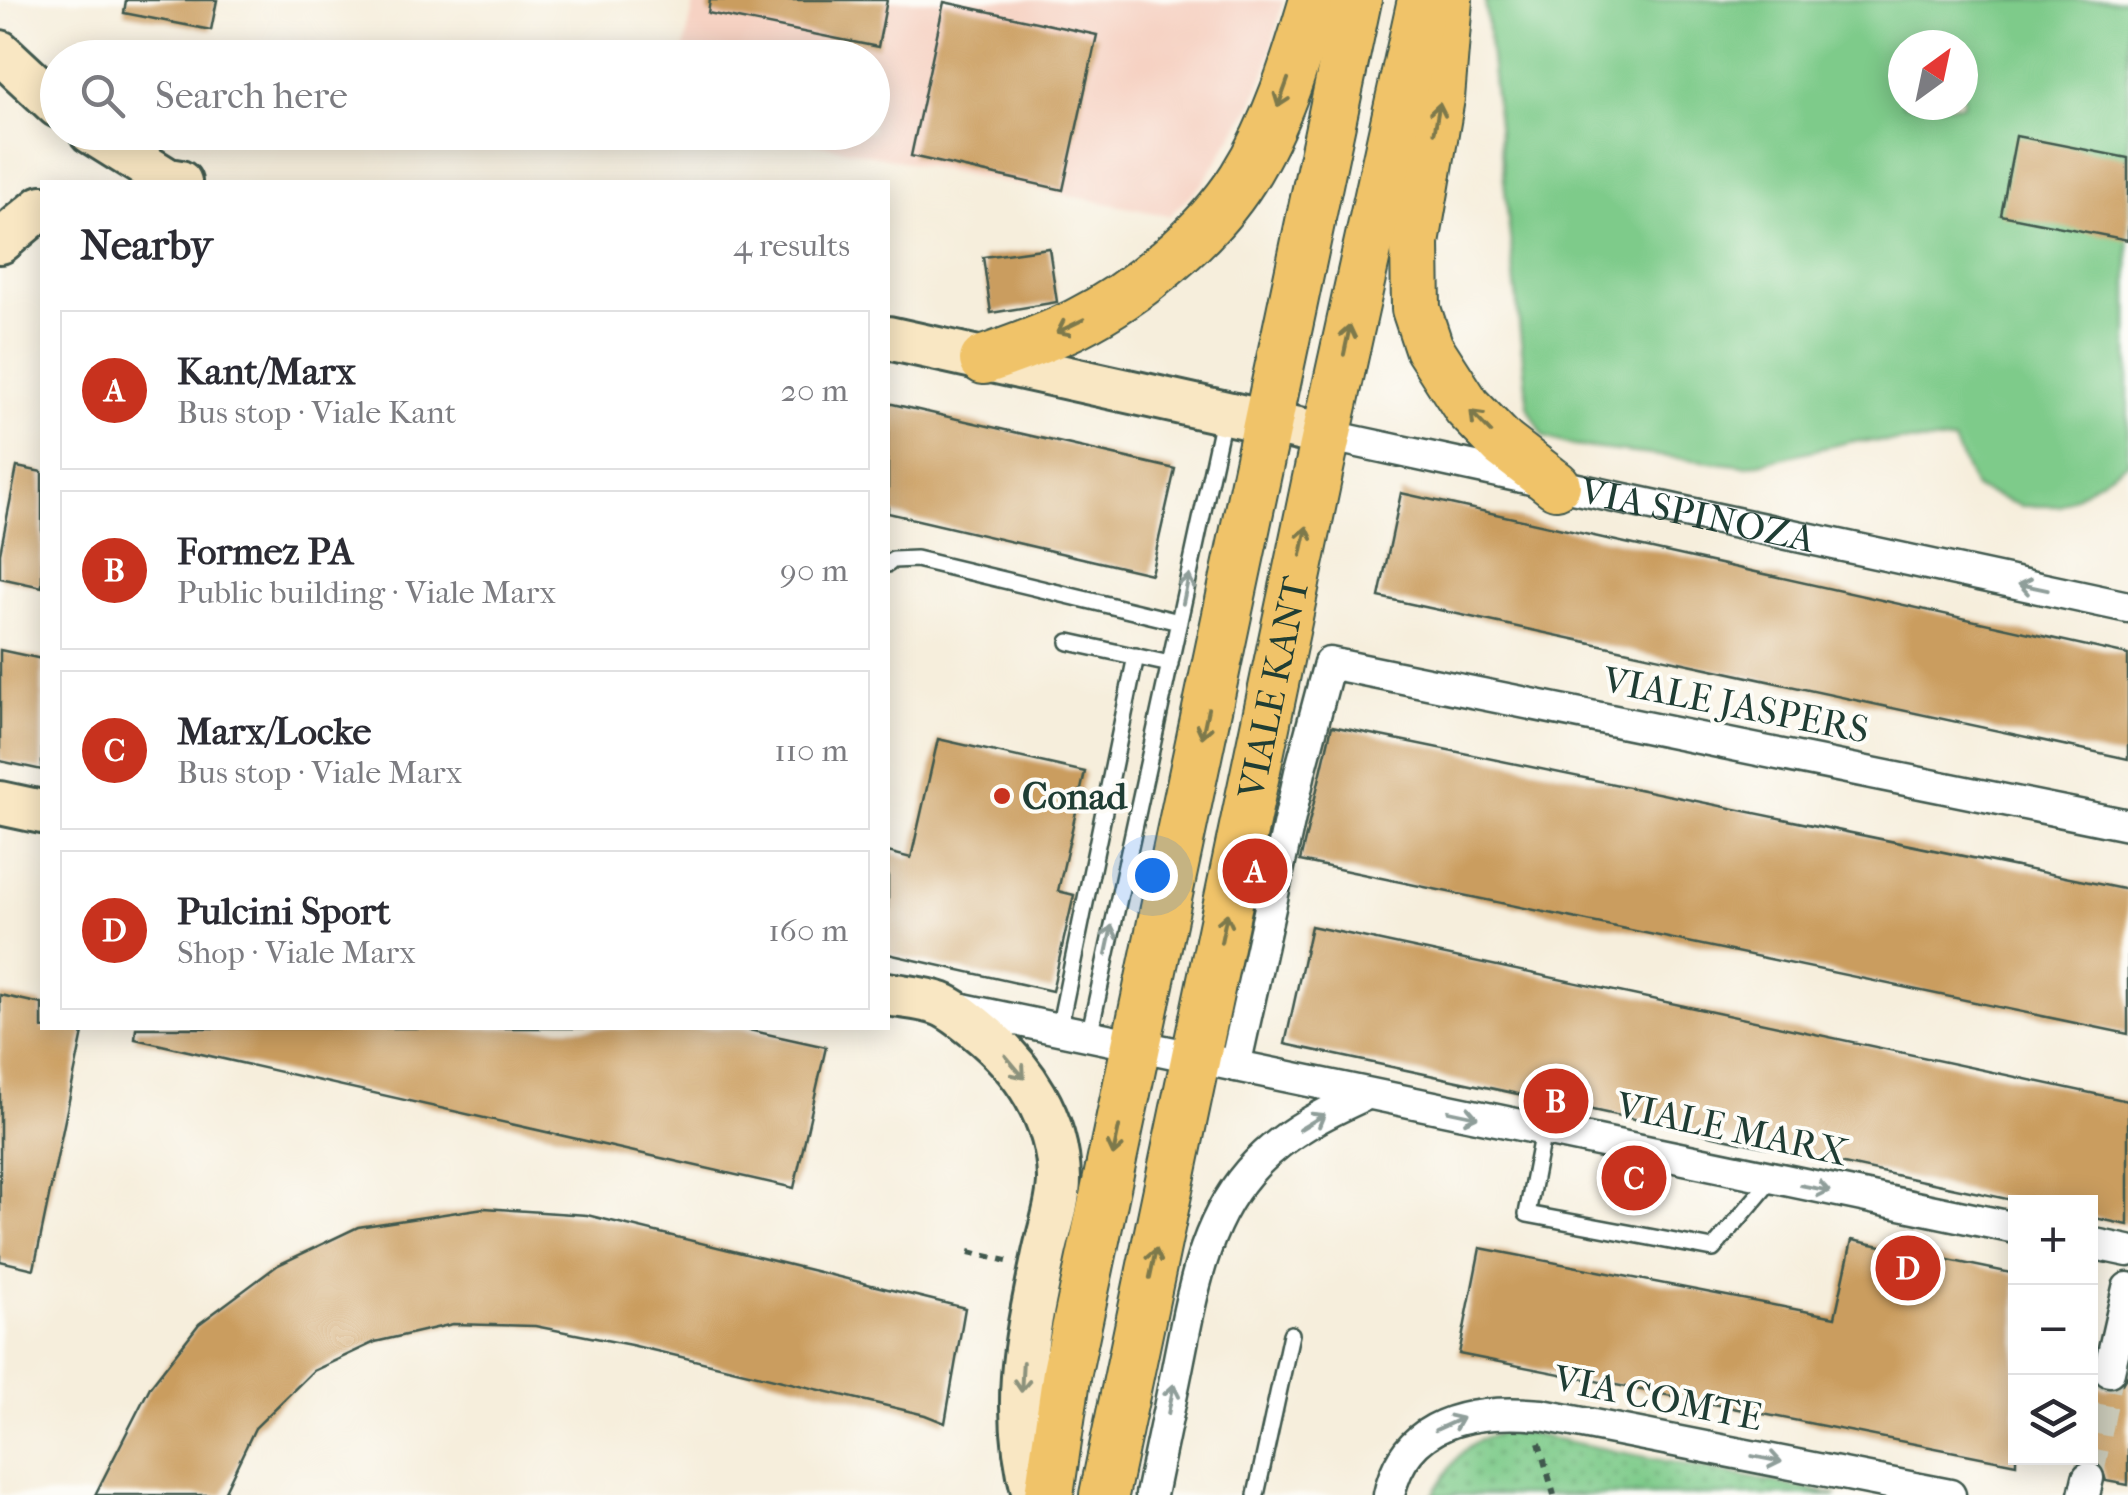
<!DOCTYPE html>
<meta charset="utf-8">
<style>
body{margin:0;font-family:"IM FELL French Canon",serif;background:#f7f7f7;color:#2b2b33}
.controls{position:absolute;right:30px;bottom:30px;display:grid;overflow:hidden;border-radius:0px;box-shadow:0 5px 25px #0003}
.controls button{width:90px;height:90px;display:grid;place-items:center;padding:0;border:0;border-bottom:2px solid #e1e1e2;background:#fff;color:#2b2b33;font:50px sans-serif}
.compass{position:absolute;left:1888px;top:30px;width:90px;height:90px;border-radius:50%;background:#fff;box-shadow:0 5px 25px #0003;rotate:33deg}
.you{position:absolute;left:1152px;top:875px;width:35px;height:35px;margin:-25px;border:8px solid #fff;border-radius:50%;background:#1a73e8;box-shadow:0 0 0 15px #1a73e833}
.badge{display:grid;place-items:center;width:65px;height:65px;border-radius:50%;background:#c8321e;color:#fff;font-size:32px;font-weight:700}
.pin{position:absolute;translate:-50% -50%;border:5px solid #fff;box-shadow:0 2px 10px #0006}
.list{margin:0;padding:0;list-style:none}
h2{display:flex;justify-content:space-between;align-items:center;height:130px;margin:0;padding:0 40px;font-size:42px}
h2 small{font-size:32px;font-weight:400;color:#7c7c81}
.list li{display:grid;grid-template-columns:65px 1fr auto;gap:30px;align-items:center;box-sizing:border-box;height:160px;margin:0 20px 20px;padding:0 20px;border:2px solid #e1e1e2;border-radius:0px}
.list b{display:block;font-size:38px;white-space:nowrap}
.list p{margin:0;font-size:32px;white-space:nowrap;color:#7c7c81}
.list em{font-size:32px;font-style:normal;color:#7c7c81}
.icon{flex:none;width:55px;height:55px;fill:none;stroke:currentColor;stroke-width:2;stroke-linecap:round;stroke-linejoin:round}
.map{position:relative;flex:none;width:2128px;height:1495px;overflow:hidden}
.search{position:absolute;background:#fff;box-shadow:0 5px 25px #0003;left:40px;top:40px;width:850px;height:110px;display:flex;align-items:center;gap:25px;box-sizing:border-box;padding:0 35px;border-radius:55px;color:#7c7c81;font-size:38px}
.panel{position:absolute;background:#fff;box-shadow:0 5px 25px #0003;left:40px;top:180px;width:850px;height:850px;border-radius:0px}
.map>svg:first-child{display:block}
.built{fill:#f6d2c3}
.park{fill:url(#park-dots);stroke:#4e845f;stroke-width:2.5}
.pitch{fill:#7ecb8a;stroke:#4e845f;stroke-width:2.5;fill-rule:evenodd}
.building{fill:#ca9d5e}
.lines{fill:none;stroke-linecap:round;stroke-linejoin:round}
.street-tunnel{stroke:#cbcbba;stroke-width:30;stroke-dasharray:30 15;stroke-linecap:butt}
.lane-casing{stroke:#3f584d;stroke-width:20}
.street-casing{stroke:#3f584d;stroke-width:35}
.secondary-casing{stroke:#3f584d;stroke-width:48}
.primary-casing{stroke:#3f584d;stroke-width:52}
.path{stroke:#3f584d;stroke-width:6;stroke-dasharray:8 8;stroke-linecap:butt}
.lane{stroke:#fff;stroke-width:15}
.street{stroke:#fff;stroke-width:30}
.secondary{stroke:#f9e7c3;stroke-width:42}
.primary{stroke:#f0c369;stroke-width:48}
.oneway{stroke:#7d794c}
.oneway2{stroke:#8f9e9a}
.oneway3{stroke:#8c927c}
.poi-dot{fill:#c8321e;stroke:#fdfcf7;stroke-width:4}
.labels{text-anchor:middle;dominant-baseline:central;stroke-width:8;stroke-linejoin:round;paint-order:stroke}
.street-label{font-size:38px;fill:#1f3d34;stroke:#fdfcf7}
.poi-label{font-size:38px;font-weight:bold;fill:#1f3d34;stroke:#fdfcf7;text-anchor:start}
</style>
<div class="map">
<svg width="2128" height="1495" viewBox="0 0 2128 1495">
<defs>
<pattern id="park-dots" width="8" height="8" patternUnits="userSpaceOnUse" patternTransform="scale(2.5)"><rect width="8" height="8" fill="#7ecb8a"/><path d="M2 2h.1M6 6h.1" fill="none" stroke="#67a672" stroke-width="1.8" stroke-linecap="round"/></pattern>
</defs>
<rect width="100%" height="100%" fill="#fdfcf7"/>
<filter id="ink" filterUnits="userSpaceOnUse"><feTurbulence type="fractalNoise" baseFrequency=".01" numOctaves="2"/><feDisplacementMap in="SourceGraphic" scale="20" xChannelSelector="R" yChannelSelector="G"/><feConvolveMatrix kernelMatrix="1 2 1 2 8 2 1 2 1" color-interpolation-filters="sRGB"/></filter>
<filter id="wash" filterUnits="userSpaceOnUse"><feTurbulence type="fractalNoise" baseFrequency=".0048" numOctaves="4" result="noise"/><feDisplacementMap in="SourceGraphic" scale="40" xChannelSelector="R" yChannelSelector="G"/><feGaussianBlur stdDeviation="2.25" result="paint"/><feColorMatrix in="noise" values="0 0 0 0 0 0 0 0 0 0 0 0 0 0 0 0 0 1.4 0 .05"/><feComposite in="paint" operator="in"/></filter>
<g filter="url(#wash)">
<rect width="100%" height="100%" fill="#f6eedc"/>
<path class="built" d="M695,0h588l-16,67 -15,38 -49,78 -34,33 -404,-83 107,-1v-74h-190z"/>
<path class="park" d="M1515,1431l322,64h-404c25,-40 32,-58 82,-64z"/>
<path class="pitch" d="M1485,0h643v462l-68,44h-39l-46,-18 -21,-46 -101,-1 -107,25 -172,-20 -30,-9 -16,-30zM1903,45h60v60h-60z"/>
<g id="blocks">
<path class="building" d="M126,0h91l-6,30 -87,-17z
M710,0h177l-9,47 -170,-34z
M944,2l153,33 -34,155 -152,-34z
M2016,136l112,22v82l-127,-25z
M1049,248l8,54 -66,11 -8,-56z
M888,403l287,66 -24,105 -263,-61z
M17,467l25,5v115l-42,-9v-25z
M1401,493l727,162v104l-749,-162z
M0,650l42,9v111l-42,-9z
M1332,726l796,164v144l-828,-173z
M938,739l147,33 -27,119 16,4 -22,96 -164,-37v-102l23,6z
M1311,926l817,175v124l-38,-8v-15h-69l-736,-158z
M0,995l42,9v24h42l-50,241 -34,-8z
M136,1028h604l86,19 -32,141 -659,-149z
M484,1208l103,7 378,93 -20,115 -20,-8 -294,-70 -96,-19 -82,-2 -78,18 -62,29 -58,57 -32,67h-128l55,-108 49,-63 79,-59 80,-38z
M1852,1240l164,34v190l-557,-110 21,-106 355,69z
M2090,1367l6,17 10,5 16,-5 6,-10v111l-22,-4 -5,-16 -11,-5z"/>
</g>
</g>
<g filter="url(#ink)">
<use href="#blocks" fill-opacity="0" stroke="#3f584d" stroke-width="2.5"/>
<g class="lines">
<path class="street-tunnel" d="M2088,1478l21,-107"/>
<defs>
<path id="lane" d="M888,564l5,-4 23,-1 263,63
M1069,642l101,22
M1059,1029l77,-373
M1089,1036l135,-622
M1543,1131l-16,83 186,35 59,-70
M1256,1495l35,-161"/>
<g id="street">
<path id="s1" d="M1326,435l802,172"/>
<path d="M953,1007l1063,221"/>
<path d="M1235,1066l65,-294 29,-109 799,162"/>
<path d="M2090,1243l38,8"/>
<path d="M2109,1371l19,-83"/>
<path d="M1151,1495c9,-45 19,-90 28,-136 14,-70 26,-143 78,-196 31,-32 70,-51 110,-69"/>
<path d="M1389,1495c16,-77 87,-86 153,-80l408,80"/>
<path d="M2084,1495l4,-17"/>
</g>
<path id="secondary" d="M0,52l58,54
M91,132l77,48 12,2
M0,242l42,-35
M888,338l438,97
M0,803l42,9
M888,994c16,3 36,4 52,10 13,5 27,17 38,26 46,37 80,89 81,149 0,25 -10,51 -15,75 -18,86 -34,153 -10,241"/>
<g id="primary">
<path d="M1448,0l-8,98 -25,145 1,66 13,39 38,59 36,37 53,41"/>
<path d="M984,360c31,-11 63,-22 93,-37 60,-30 130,-88 166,-145 34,-54 53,-117 71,-178"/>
<path d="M1049,1495l18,-123 290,-1372"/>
<path id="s2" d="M1104,1495l216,-1031 102,-464"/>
</g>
</defs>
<use href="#lane" class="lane-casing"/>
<use href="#street" class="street-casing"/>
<use href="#secondary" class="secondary-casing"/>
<use href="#primary" class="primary-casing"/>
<path class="path" d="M969,1252l38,9
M1539,1443l15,52"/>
<use href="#lane" class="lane"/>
<use href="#street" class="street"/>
<use href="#secondary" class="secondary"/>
<use href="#primary" class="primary"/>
</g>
<defs><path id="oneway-shaft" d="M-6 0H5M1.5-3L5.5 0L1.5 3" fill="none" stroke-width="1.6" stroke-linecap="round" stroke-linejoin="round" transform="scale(2.5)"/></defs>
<g class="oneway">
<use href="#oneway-shaft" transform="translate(1283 93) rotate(110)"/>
<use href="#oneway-shaft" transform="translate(1437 118) rotate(-80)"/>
<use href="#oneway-shaft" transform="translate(1070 326) rotate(154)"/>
<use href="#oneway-shaft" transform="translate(1347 340) rotate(-78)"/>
<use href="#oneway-shaft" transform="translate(1481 422) rotate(-134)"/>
<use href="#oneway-shaft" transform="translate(1304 541) rotate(-78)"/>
<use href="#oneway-shaft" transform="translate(1205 723) rotate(102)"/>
<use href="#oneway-shaft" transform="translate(1224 928) rotate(-78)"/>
<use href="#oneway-shaft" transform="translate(1116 1141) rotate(102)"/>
<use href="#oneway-shaft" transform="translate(1153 1263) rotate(-78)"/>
</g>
<g class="oneway2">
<use href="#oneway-shaft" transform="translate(2033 587) rotate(-168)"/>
<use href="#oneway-shaft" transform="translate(1186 589) rotate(-78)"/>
<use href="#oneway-shaft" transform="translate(1109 940) rotate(-78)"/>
<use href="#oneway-shaft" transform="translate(1463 1114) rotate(12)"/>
<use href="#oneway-shaft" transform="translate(1312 1122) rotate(-31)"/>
<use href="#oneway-shaft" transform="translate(1815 1188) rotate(11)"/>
<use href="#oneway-shaft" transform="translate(1171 1399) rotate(-79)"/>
<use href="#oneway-shaft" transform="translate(1449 1424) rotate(-24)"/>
<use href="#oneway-shaft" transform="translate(1767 1459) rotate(11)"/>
</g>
<g class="oneway3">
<use href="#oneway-shaft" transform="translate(1015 1067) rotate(50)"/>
<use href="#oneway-shaft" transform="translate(1022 1377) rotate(93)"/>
</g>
</g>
<circle class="poi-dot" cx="1002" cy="796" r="10"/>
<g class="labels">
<g class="street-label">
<text stroke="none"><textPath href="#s1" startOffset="380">VIA SPINOZA</textPath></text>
<text stroke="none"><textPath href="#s2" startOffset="825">VIALE KANT</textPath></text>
<text transform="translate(1736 705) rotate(11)">VIALE JASPERS</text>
<text transform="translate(1732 1129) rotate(12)">VIALE MARX</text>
<text transform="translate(1658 1398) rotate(11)">VIA COMTE</text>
</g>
<g class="poi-label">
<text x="1022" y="796">Conad</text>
</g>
</g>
</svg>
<div class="controls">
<button>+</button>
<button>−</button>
<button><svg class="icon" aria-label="layers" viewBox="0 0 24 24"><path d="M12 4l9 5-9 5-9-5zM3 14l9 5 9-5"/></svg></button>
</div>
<svg class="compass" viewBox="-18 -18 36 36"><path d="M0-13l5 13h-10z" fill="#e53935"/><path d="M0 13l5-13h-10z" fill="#7c7c81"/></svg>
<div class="you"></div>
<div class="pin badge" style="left:1255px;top:871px">A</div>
<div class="pin badge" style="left:1556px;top:1101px">B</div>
<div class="pin badge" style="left:1634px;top:1178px">C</div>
<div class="pin badge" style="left:1908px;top:1268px">D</div>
<div class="search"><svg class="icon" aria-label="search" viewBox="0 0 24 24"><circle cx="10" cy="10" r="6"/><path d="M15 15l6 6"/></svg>Search here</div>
<section class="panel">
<h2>Nearby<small>4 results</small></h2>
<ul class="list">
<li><span class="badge">A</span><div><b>Kant/Marx</b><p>Bus stop · Viale Kant</p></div><em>20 m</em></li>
<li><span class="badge">B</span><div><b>Formez PA</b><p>Public building · Viale Marx</p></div><em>90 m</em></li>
<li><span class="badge">C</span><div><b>Marx/Locke</b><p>Bus stop · Viale Marx</p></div><em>110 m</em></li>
<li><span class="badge">D</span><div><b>Pulcini Sport</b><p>Shop · Viale Marx</p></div><em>160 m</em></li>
</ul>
</section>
</div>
